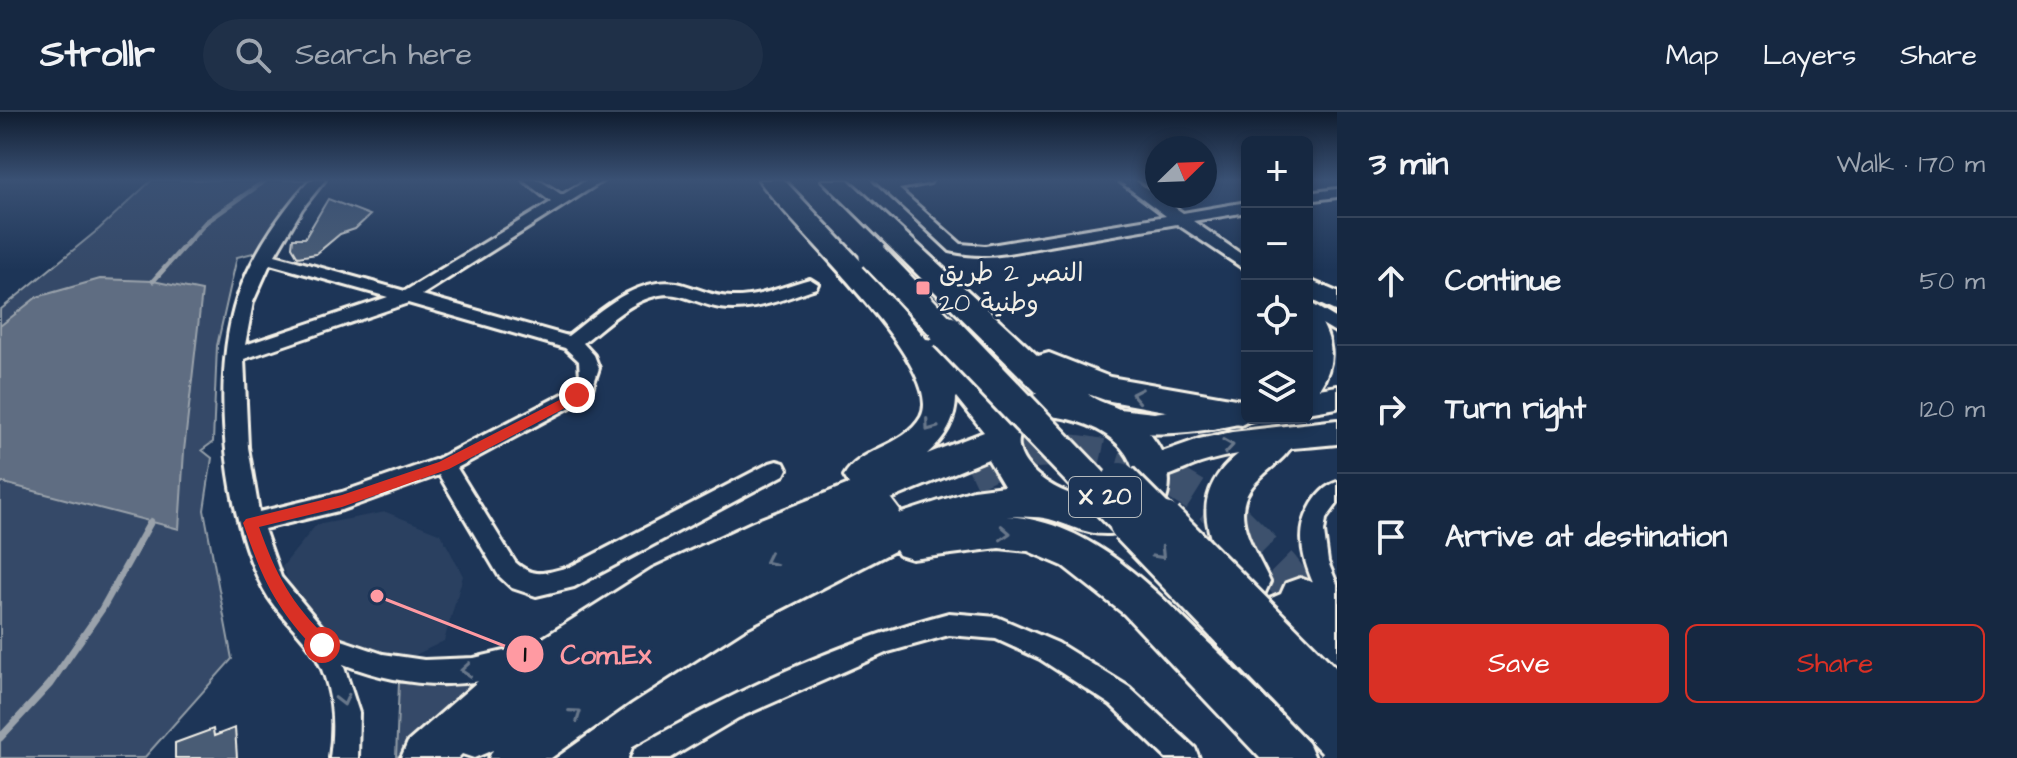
<!DOCTYPE html>
<meta charset="utf-8">
<style>
body{margin:0;font-family:"Architects Daughter","Playpen Sans Arabic",sans-serif;background:#1f3048;color:#f1f3f6}
.controls{position:absolute;right:24px;top:24px;display:grid;overflow:hidden;border-radius:12px;box-shadow:0 4px 12px #0003}
.controls button{width:72px;height:72px;display:grid;place-items:center;padding:0;border:0;border-bottom:2px solid #35445a;background:#162841;color:#f1f3f6;font:40px sans-serif}
.compass{position:absolute;left:1145px;top:24px;width:72px;height:72px;border-radius:50%;background:#162841;box-shadow:0 4px 12px #0003;rotate:67deg}
.stop{position:absolute;width:24px;height:24px;margin:-18px;border:6px solid #d93025;border-radius:50%;background:#fff}
.stop.end{background:#d93025;border-color:#fff;box-shadow:0 2px 8px #0008}
.list{margin:0;padding:0;list-style:none}
h2{display:flex;justify-content:space-between;align-items:center;height:104px;margin:0;padding:0 32px;font-size:34px}
h2 small{font-size:26px;font-weight:400;color:#9ea6b1}
.list li{display:grid;grid-template-columns:52px 1fr auto;gap:24px;align-items:center;box-sizing:border-box;height:128px;padding:0 32px;border-top:2px solid #35445a}
.list b{display:block;font-size:30px;white-space:nowrap}
.list em{font-size:26px;font-style:normal;color:#9ea6b1}
.actions{display:flex;gap:16px;padding:24px 32px}
.actions a{flex:1;padding:18px 0;border:2px solid #d93025;border-radius:12px;text-align:center;font-size:28px;color:#d93025}
.actions .main{background:#d93025;color:#fff}
.icon{flex:none;width:44px;height:44px;fill:none;stroke:currentColor;stroke-width:2;stroke-linecap:round;stroke-linejoin:round}
.map{position:relative;flex:none;width:1337px;height:646px;overflow:hidden}
header{display:flex;align-items:center;gap:48px;box-sizing:border-box;height:112px;padding:0 40px;background:#162841;border-bottom:2px solid #35445a}
header strong{font-size:38px}
nav{display:flex;gap:44px;margin-inline-start:auto;font-size:28px}
.search{width:560px;height:72px;background:#1f3048;display:flex;align-items:center;gap:20px;box-sizing:border-box;padding:0 28px;border-radius:44px;color:#9ea6b1;font-size:30px}
main{display:flex}
aside{flex:1;background:#162841}
.map>svg:first-child{display:block}
.built{fill:#2a4060}
.green{fill:#354a67;stroke:#949ea8;stroke-width:2}
.water{fill:#5e6d82;stroke:#9aa2ab;stroke-width:2}
.lines{fill:none;stroke-linecap:round;stroke-linejoin:round}
.stream-far2{stroke:#9aa2ab;stroke-width:5}
.stream-far1{stroke:#9aa2ab;stroke-width:6}
.stream{stroke:#9aa2ab;stroke-width:7}
.building{fill:#485b74;stroke:#f4f1e8;stroke-width:2}
.trunk-tunnel-far1{stroke:#3d516d;stroke-width:34;stroke-dasharray:34 17;stroke-linecap:butt}
.trunk-tunnel{stroke:#3d516d;stroke-width:41;stroke-dasharray:41 21;stroke-linecap:butt}
.minor-casing{stroke:#f4f1e8;stroke-width:6}
.secondary-casing{stroke:#f4f1e8;stroke-width:6}
.trunk-casing{stroke:#f4f1e8;stroke-width:6}
.minor{fill:#1d3557;fill-rule:evenodd}
.secondary{fill:#1d3557;fill-rule:evenodd}
.trunk{fill:#1d3557;fill-rule:evenodd}
.trunk-bridge-far2-casing{stroke:#f4f1e8;stroke-width:32;stroke-linecap:butt}
.trunk-bridge-far1-casing{stroke:#f4f1e8;stroke-width:40;stroke-linecap:butt}
.trunk-bridge-casing{stroke:#f4f1e8;stroke-width:47;stroke-linecap:butt}
.trunk-bridge-far2{stroke:#1d3557;stroke-width:27}
.trunk-bridge-far1{stroke:#1d3557;stroke-width:34}
.trunk-bridge{stroke:#1d3557;stroke-width:41}
.oneway{stroke:#68778a}
.route{fill:#d93025}
.poi-dot{fill:#ff9aa2;stroke:#1d3557;stroke-width:3}
.labels{text-anchor:middle;dominant-baseline:central;stroke-width:6;stroke-linejoin:round;paint-order:stroke}
.shield{fill:#1d3557;stroke:#b4b9bc;stroke-width:2}
.shield-label{font-size:24px;font-weight:bold;fill:#f4f1e8}
.poi-label{font-size:26px;fill:#f4f1e8;stroke:#1d3557;text-anchor:start}
.leader{fill:none;stroke:#ff9aa2;stroke-width:3}
.callout-dot{fill:#ff9aa2;stroke:#1d3557;stroke-width:3}
.mark-label{font-size:24px;text-anchor:middle;font-weight:bold;fill:#111}
.callout-label{font-size:28px;text-anchor:middle;font-weight:bold;fill:#ff9aa2;stroke:#1d3557;stroke-width:6;stroke-linejoin:round;paint-order:stroke}
</style>
<header>
<strong>Strollr</strong>
<div class="search"><svg class="icon" aria-label="search" viewBox="0 0 24 24"><circle cx="10" cy="10" r="6"/><path d="M15 15l6 6"/></svg>Search here</div>
<nav><a>Map</a><a>Layers</a><a>Share</a></nav>
</header>
<main>
<div class="map">
<svg width="1337" height="646" viewBox="0 0 1337 646">
<rect width="100%" height="100%" fill="#1d3557"/>
<filter id="ink" filterUnits="userSpaceOnUse"><feTurbulence type="fractalNoise" baseFrequency=".0125" numOctaves="2"/><feDisplacementMap in="SourceGraphic" scale="16" xChannelSelector="R" yChannelSelector="G"/><feConvolveMatrix kernelMatrix="1 2 1 2 8 2 1 2 1" color-interpolation-filters="sRGB"/></filter>
<g filter="url(#ink)">
<path class="built" d="M386,400l55,22 22,42 -19,65 -41,20 -53,-17 -44,-27 -24,-50 34,-42z"/>
<path class="green" d="M152,68h160l-51,71 -24,6 -20,89 -4,96 -11,8 10,8 -8,52 28,149 -88,99h-144v-448l99,-81z
M495,567l-99,79 3,-75z"/>
<path class="water" d="M100,167l53,2 49,10 -18,160 -5,78 -179,-47v-156l37,-29z"/>
<g class="lines">
<path class="stream-far2" d="M153,169l53,-59 60,-42"/>
<path class="stream-far1" d="M149,413l2,-4"/>
<path class="stream" d="M0,626l50,-54 52,-75 48,-86"/>
</g>
<path class="building" d="M328,87l42,16 -15,14 -15,5 -24,20 -18,3 -6,-10 1,-9h12z
M235,616l2,30h-62v-15l38,-14 1,7z"/>
<g class="lines">
<path class="trunk-tunnel-far1" d="M970,361c15,-7 30,-15 46,-19 75,-16 165,22 219,71"/>
<path class="trunk-tunnel" d="M1233,411l46,46 21,27"/>
<defs>
<path id="minor" d="M310,68h15l-23,29 -27,46 130,36 146,-89 -28,-22h16l23,15 25,-15h17l-182,115 146,41c30,-23 68,-60 109,-53 19,4 35,14 55,14 27,1 52,-11 78,-18l8,5 -2,4c-30,10 -63,25 -96,20 -23,-4 -42,-19 -65,-12 -28,7 -50,30 -72,47l11,12 5,13 -7,21 -14,14 -121,65 58,94c20,18 31,10 55,5l200,-104 7,-2 7,2 3,6 -3,6 -210,112 -38,9 -24,-8 -13,-12 -60,-101 -97,35 -78,19 17,48 49,59 53,18 41,6 50,-2 47,-11 9,4 3,8 -3,8c-62,25 -126,21 -187,-3l16,49 -1,45h-28c5,-35 3,-75 -17,-106 -15,-22 -36,-38 -49,-62 -38,-71 -51,-196 -32,-274 11,-48 45,-100 78,-136zM270,152l118,33 -143,48 8,-43zM408,191l157,45 14,13 1,15 -15,17 -128,66 -95,33 -83,20 -11,-65 -4,-88z
M874,68h58l-2,3 -31,6 62,55 24,2 181,-30 -48,-36h16l49,33 64,-11v10l-54,9 54,37v13l-70,-47 -169,29c-20,3 -38,3 -58,-2z
M1337,77v8l-30,4v-8z
M1307,189l30,18v14l-30,-18z
M1337,370v22l-11,15 -2,13 4,30 9,22v34l-8,-3c-17,-33 -39,-72 -19,-107 6,-12 15,-22 27,-26z
M949,501l48,4 61,26 71,44 66,61 4,10h-33l-55,-53 -71,-46 -44,-20 -47,-4 -61,17 -150,66 -67,40h-40l4,-10c100,-57 203,-106 314,-135z"/>
<path id="secondary" d="M1307,167l30,13v20l-30,-14z
M1307,198l9,3c17,27 21,49 3,76l18,-3v22l-30,5z
M1247,288v18l10,1c-42,13 -115,21 -157,8l-5,-8 5,-8 10,-3 44,5z
M1337,308v24c-44,5 -93,5 -136,19 -19,6 -39,20 -59,14l-5,-9 5,-9 57,-20 33,-7z"/>
<path id="trunk" d="M759,68h25l91,96 51,63 15,2 62,66 34,-14 -215,-213h26l190,176 11,-3 61,24 137,24v17h7l-13,7 -136,-25 -17,-6c9,8 22,10 33,16 34,20 60,59 42,97 -9,18 -35,26 -54,27 -22,1 -39,-9 -60,-15 -13,-3 -29,-2 -43,-3 87,5 149,75 207,131 32,32 64,63 95,95l7,16h-55l-136,-144 -61,-48 -35,-15 -29,-3 -87,11 -13,-4 -3,-5 -151,78 -115,74 -79,56h-62l4,-8 -19,8 -12,-4 -4,4h-57l7,-16 77,-67 167,-106 101,-47 96,-38 -5,-8c15,-28 60,-29 77,-59 27,-49 -135,-195 -162,-237zM956,285l28,35 -57,22c18,-16 29,-33 29,-57zM1047,304c39,2 97,27 86,77 -39,27 -130,-22 -112,-60 5,-10 16,-13 26,-17zM988,347l16,27 -31,4 -74,24 1,-3 -9,-12z
M1278,316l12,4 5,9c-8,16 -23,25 -35,37 -36,32 -6,69 10,104l-6,13 -14,5 -14,-5c-24,-51 -53,-96 1,-140 13,-10 25,-22 41,-27z
M1300,466l14,5 23,30v77c-25,-10 -65,-52 -76,-77l6,-13 14,-6 5,-11z"/>
</defs>
<use href="#minor" class="minor-casing"/>
<use href="#secondary" class="secondary-casing"/>
<use href="#trunk" class="trunk-casing"/>
<use href="#minor" class="minor"/>
<use href="#secondary" class="secondary"/>
<use href="#trunk" class="trunk"/>
<defs>
<path id="trunk-bridge-far2" d="M873,144l76,79"/>
<path id="trunk-bridge-far1" d="M947,221l184,192
M1120,368l45,45"/>
<path id="trunk-bridge" d="M1130,411l207,216
M1163,411l174,175"/>
</defs>
<use href="#trunk-bridge-far2" class="trunk-bridge-far2-casing"/>
<use href="#trunk-bridge-far1" class="trunk-bridge-far1-casing"/>
<use href="#trunk-bridge" class="trunk-bridge-casing"/>
<use href="#trunk-bridge-far2" class="trunk-bridge-far2"/>
<use href="#trunk-bridge-far1" class="trunk-bridge-far1"/>
<use href="#trunk-bridge" class="trunk-bridge"/>
</g>
<defs><path id="oneway-chevron" d="M-2-3.5L2.5 0L-2 3.5" fill="none" stroke-width="1.6" stroke-linecap="round" stroke-linejoin="round" transform="scale(2)"/></defs>
<g class="oneway">
<use href="#oneway-chevron" transform="translate(1137 283) rotate(-169)"/>
<use href="#oneway-chevron" transform="translate(930 314) rotate(126)"/>
<use href="#oneway-chevron" transform="translate(1228 334) rotate(-9)"/>
<use href="#oneway-chevron" transform="translate(1005 421) rotate(3)"/>
<use href="#oneway-chevron" transform="translate(1160 442) rotate(46)"/>
<use href="#oneway-chevron" transform="translate(770 448) rotate(154)"/>
<use href="#oneway-chevron" transform="translate(466 558) rotate(176)"/>
<use href="#oneway-chevron" transform="translate(343 588) rotate(76)"/>
<use href="#oneway-chevron" transform="translate(576 602) rotate(-35)"/>
</g>
</g>
<linearGradient id="sky" x2="0" y2="1"><stop stop-color="#101d30"/><stop offset="0.43" stop-color="#3a5174"/><stop offset="1" stop-color="#3a5174" stop-opacity="0"/></linearGradient>
<rect width="1337" height="158" fill="url(#sky)"/>
<path class="route" d="M577,279l7,4 -2,4 -133,70 -107,38 -83,20c17,48 32,76 69,112v11h-12c-41,-42 -54,-72 -73,-127l3,-4 96,-24 97,-33z"/>
<rect class="poi-dot" x="915" y="168" width="16" height="16" rx="4"/>
<g class="labels">
<rect class="shield" x="1069" y="365" width="72" height="40" rx="6"/>
<g class="shield-label">
<text x="1105" y="385">X 20</text>
</g>
<g class="poi-label">
<text x="939" y="161">النصر 2 طريق<tspan x="939" dy="30">وطنية 20</tspan></text>
</g>
</g>
<path class="leader" d="M377 484L525 542"/>
<g class="callout-dot">
<circle cx="377" cy="484" r="8"/>
<circle cx="525" cy="542" r="20"/>
</g>
<g class="mark-label">
<text x="525" y="550">1</text>
</g>
<g class="callout-label">
<text x="606" y="552">Com.Ex</text>
</g>
</svg>
<div class="controls">
<button>+</button>
<button>−</button>
<button><svg class="icon" aria-label="locate" viewBox="0 0 24 24"><circle cx="12" cy="12" r="6"/><path d="M12 2v4M12 18v4M2 12h4M18 12h4"/></svg></button>
<button><svg class="icon" aria-label="layers" viewBox="0 0 24 24"><path d="M12 4l9 5-9 5-9-5zM3 14l9 5 9-5"/></svg></button>
</div>
<svg class="compass" viewBox="-18 -18 36 36"><path d="M0-13l5 13h-10z" fill="#e53935"/><path d="M0 13l5-13h-10z" fill="#9ea6b1"/></svg>
<div class="stop" style="left:322px;top:533px"></div>
<div class="stop end" style="left:577px;top:283px"></div>
</div>
<aside>
<h2>3 min<small>Walk · 170 m</small></h2>
<ul class="list">
<li><svg class="icon" aria-label="ahead" viewBox="0 0 24 24"><path d="M12 20V5M6 11l6-6 6 6"/></svg><div><b>Continue</b></div><em>50 m</em></li>
<li><svg class="icon" aria-label="right" viewBox="0 0 24 24"><path d="M7 20v-9h11M14 6l5 5-5 5"/></svg><div><b>Turn right</b></div><em>120 m</em></li>
<li><svg class="icon" aria-label="arrive" viewBox="0 0 24 24"><path d="M6 21V4h12l-3 4 3 4H6"/></svg><div><b>Arrive at destination</b></div></li>
</ul>
<div class="actions"><a class="main">Save</a><a>Share</a></div>
</aside>
</main>
